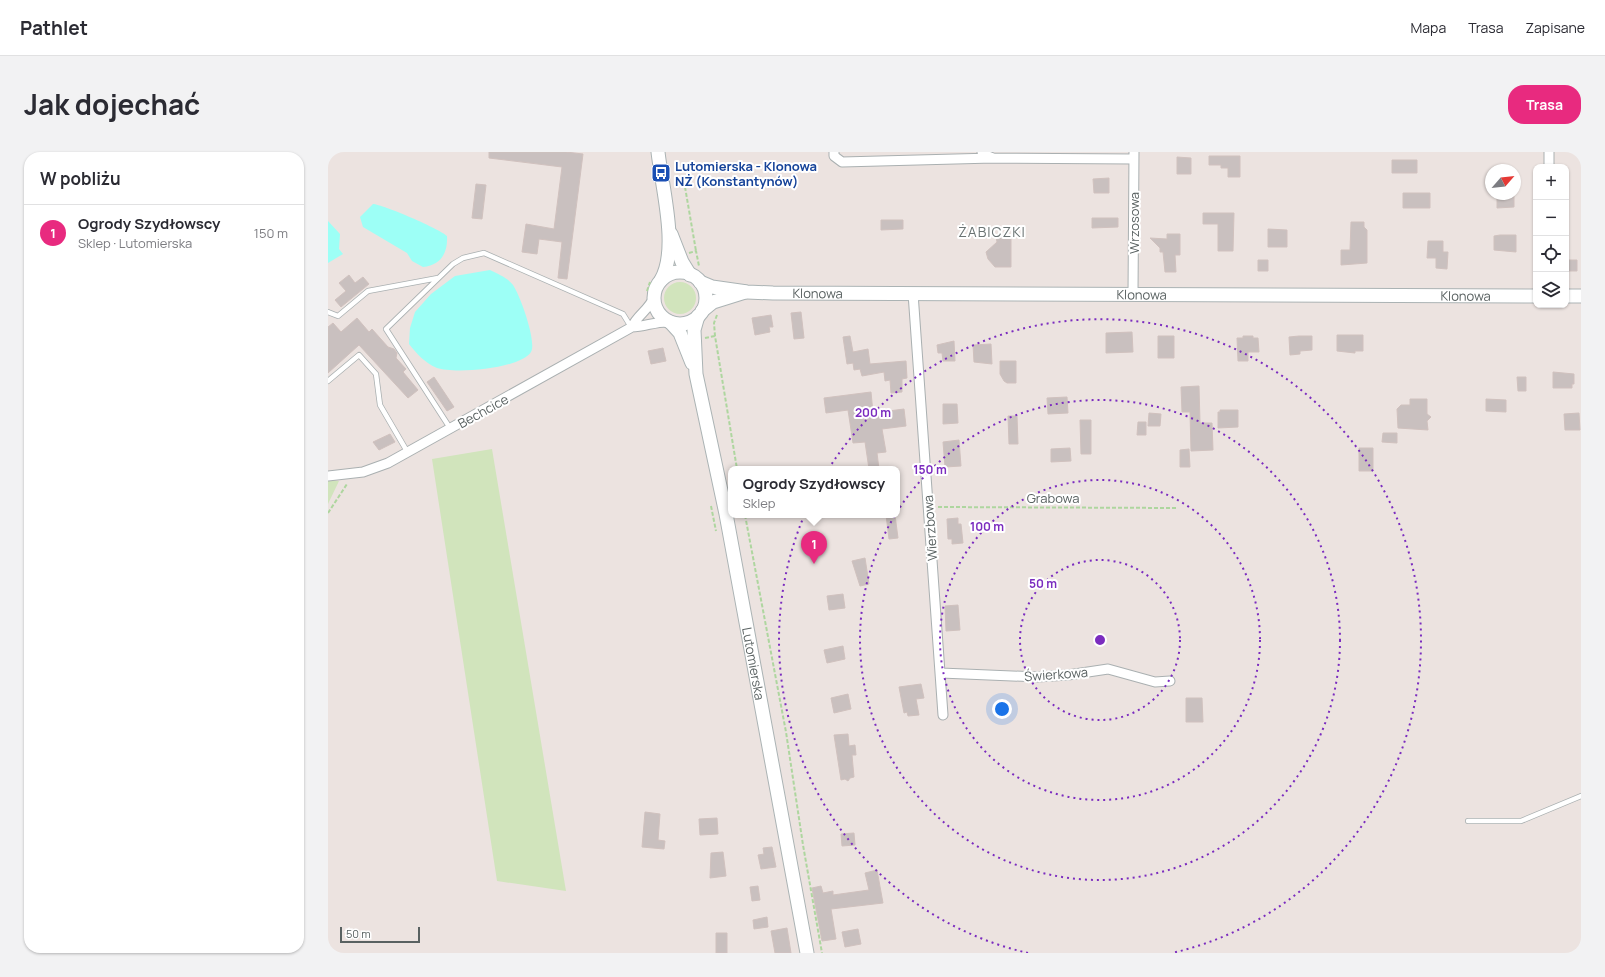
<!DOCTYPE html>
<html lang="pl">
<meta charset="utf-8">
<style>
body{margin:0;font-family:Manrope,sans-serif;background:#f2f2f3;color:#2b2b33}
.controls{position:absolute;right:12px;top:12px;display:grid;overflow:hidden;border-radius:8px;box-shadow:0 1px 3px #0004}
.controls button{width:36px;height:36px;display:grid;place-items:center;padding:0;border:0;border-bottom:1px solid #e1e1e2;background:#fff;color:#2b2b33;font:20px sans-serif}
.compass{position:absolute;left:1157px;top:12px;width:36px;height:36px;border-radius:50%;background:#fff;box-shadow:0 1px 3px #0004;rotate:62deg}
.scale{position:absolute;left:12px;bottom:10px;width:80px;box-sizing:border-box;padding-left:4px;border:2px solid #596161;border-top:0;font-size:11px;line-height:14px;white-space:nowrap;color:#596161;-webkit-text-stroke:3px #fff;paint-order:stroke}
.you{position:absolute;left:674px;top:557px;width:14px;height:14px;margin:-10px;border:3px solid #fff;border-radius:50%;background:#1a73e8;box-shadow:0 0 0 6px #1a73e833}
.badge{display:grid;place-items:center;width:26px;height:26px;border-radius:50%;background:#e82a7f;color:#fff;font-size:13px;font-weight:700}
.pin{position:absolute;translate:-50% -33px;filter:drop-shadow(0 1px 2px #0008)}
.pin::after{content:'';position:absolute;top:21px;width:14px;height:12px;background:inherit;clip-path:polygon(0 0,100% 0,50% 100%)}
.popup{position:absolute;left:400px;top:314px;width:172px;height:52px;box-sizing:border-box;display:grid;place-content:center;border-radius:8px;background:#fff;filter:drop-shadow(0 1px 3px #0005);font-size:13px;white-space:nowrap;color:#7c7c81}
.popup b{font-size:15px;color:#2b2b33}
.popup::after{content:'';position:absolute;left:50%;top:100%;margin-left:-8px;border:8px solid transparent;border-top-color:#fff}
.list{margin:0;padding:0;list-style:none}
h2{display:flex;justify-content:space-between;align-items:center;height:52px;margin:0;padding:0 16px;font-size:17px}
h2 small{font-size:13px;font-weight:400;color:#7c7c81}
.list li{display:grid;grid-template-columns:26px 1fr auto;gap:12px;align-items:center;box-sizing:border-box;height:56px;padding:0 16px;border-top:1px solid #e1e1e2}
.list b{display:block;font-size:15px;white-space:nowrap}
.list p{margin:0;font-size:13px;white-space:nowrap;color:#7c7c81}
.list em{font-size:13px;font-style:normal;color:#7c7c81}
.icon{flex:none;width:22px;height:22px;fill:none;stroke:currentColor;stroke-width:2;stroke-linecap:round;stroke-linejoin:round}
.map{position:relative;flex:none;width:1253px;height:801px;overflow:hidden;border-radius:16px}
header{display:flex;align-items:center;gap:24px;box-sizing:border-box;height:56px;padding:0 20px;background:#fff;border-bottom:1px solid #e1e1e2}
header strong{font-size:19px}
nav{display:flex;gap:22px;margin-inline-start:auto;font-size:14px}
.intro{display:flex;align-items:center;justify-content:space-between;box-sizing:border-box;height:96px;padding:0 24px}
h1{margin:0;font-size:28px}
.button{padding:10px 18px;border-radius:16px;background:#e82a7f;color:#fff;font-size:14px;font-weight:700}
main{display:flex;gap:24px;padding:0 24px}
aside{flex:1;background:#fff;border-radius:16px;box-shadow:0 1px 3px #0004}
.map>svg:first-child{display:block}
.green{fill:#d1e4bc}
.water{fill:#9dfff6}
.building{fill:#c9c0bf;stroke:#d0c1be}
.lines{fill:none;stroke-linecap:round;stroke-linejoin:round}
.lane-casing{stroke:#aab0b1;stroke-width:6}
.street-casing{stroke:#aab0b1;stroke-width:11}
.secondary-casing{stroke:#abb3b4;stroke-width:15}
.path{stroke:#aed69f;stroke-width:2;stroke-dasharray:4 2;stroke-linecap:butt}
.lane{stroke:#fff;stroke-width:4.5}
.street{stroke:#fff;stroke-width:9}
.secondary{stroke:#fff;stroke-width:13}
.ring{fill:none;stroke:#7b2cbf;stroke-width:2;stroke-dasharray:2 4}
.labels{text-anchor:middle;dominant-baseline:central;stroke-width:4;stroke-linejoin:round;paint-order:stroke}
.transit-label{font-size:13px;font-weight:bold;fill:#164399;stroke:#fff;text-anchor:start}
.street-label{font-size:13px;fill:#596161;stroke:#fff}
.neighbourhood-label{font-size:14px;letter-spacing:1px;fill:#6a7373;stroke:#fff}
.centre{fill:#7b2cbf;stroke:#fff;stroke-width:2}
.ring-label{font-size:12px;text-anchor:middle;font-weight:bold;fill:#7b2cbf;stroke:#fff;stroke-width:4;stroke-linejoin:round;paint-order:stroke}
</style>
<header>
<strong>Pathlet</strong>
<nav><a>Mapa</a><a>Trasa</a><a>Zapisane</a></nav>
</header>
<div class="intro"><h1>Jak dojechać</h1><a class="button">Trasa</a></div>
<main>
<aside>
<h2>W pobliżu<small></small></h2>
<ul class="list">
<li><span class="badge">1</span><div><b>Ogrody Szydłowscy</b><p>Sklep · Lutomierska</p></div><em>150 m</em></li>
</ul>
</aside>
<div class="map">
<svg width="1253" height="801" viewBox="0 0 1253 801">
<rect width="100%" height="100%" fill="#ece3e0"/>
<path class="green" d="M336 146a16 16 0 1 1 32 0a16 16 0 1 1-32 0Z
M164,297l74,442 -69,-10 -65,-422z
M0,328l11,1 -11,23z"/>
<path class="water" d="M45,52c9,0 69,26 74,32 1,17 -6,29 -24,31l-11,-6 -5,-8 -44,-26 -3,-10z
M0,69l12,13 -1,15 4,5 -15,9z
M162,118c8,4 18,8 23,15 7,10 24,57 18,67 -11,17 -76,22 -94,16 -12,-5 -20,-14 -28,-24l1,-16 5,-16 16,-18 24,-18z"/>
<path class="building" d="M161,0h77l17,2 -16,125 -9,-1 4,-36 -23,-3 -2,15 -15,-2 4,-28 28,5 8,-62 -73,-9z
M881,4h31v21h-12v-9h-7v-3h-12z
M849,5l14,1v16h-14z
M1064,8h25v13h-25z
M781,26v15h-15l-1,-14z
M148,32l10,1 -4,34 -10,-1z
M1075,41h27v15h-27z
M1169,42h17v13l-17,1z
M875,61h31l-1,38h-15v-27h-15z
M764,66h26v9l-26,1z
M553,68h22v9l-22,1z
M1023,70h13v5l3,3v33l-26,2v-15h9z
M940,77l19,1v17h-19z
M839,82h13v21h-5l1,17h-11l-2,-20h-3v-4l-10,-10 17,1z
M1172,83h16v17l-22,-2v-14z
M683,84v31h-16l-7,-8 -2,-7 11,-10 -1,-5z
M1100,89h15v11h5l-1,17 -11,-1v-10h-9z
M930,108h10v11h-10z
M1238,108h11v11h-11z
M21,123l6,8 8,-6 6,7 -28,23 -6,-7 11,-9 -7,-8z
M473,160l3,26 -10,1 -3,-26z
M443,163l2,12h-4l1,5 -15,3 -3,-17z
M29,166l12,14 3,-3 16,18 6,2 3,4 -1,5 10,11 -3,3 15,18 -10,8 -49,-53 -31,28v-46l5,-4 8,9z
M804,180l1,20 -27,1v-20z
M1009,183h26v16h-8v2l-18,-2z
M522,184l3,16 15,-3 2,15 36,-3 1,17 -5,1v13l-11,1 -1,-13 -5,1 -1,-9 -22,4 -2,-7 -6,1 -1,-7 -6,1 -4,-27z
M830,184h16v22h-16z
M915,184h10v2h5l1,14h-11v9h-10l-1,-23h6z
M971,184h13v14l-12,1v3l-10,1 -1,-18z
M626,189l1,20h-12l-1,-8h-4l-1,-8z
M663,192l1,20 -18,-2 -1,-17z
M335,196l3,13 -15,3 -3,-13z
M672,209h16v22h-9l-3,-2 -4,-7z
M1225,220l21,2v10h-2v4h-19z
M106,225l20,30 -7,4 -20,-29z
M1189,225h9v14h-8z
M871,234l1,37h12l1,27 -22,1 -1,-39h-8l-1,-25z
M543,240l2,21 31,-4 2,17 -24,3 4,23 -9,1 2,16h-10l-4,-27 -12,1 -5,-33 -22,3 -2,-15z
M739,245l1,16 -20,1 -1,-16z
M1082,247h17v15l4,3 -4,4 1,9 -30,-2 -1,-19 4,-4h9z
M1158,247l20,1v12l-20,-1z
M615,252h14l1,19 -15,1z
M892,258h18v17l-20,1v-16h2z
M821,261l12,1 -1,12h-12z
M1251,261l1,17h-15l-1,-16z
M680,264h9l1,28h-9z
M752,268h11v34h-10z
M810,270h8v13h-9z
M1055,281h14v10l-15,-1z
M62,282l5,8 -16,8 -6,-8z
M631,288l2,26 -16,1 -2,-25z
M742,296l1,13 -20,1v-13z
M1031,296h14v23h-14z
M861,297l1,18h-10v-17z
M558,363h9l3,23 -9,1z
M630,366v6h3l2,19 -11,1v-5h-4l-1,-20z
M537,406l4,26 -9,2 -8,-25z
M515,442l2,14 -16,2 -2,-14z
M630,453l2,25 -14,1 -1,-25z
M515,494l2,13 -18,4 -3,-13z
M593,532l3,14 -8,1 3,16 -11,1 -1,-4 -3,1 -5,-26z
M520,542l3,15 -17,4 -3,-15z
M858,546h16l1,24h-17z
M520,582l1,12 6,-1 1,10h-4l2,22 -4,1 -2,3 -3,-2 -4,1 -7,-45z
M317,660l15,2 -2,26 7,1 -1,8 -22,-2z
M389,666l1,16 -18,1 -1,-16z
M526,681l1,12 -13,1 -1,-12z
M444,695l4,20 -15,2 -3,-14 6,-1 -1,-6z
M395,700l3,24 -16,2 1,-25z
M549,718l6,33 -52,6 5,30 -14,2 -10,-53 9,-2 2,7 10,-2v4l36,-5 -4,-17z
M430,734l2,14 -8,1 -2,-14z
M439,765l1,10 -14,2 -1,-9z
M459,776l4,25h-16l-4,-22z
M530,777l3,15 -16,3 -3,-15z
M388,781h11v20h-11z"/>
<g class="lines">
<defs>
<path id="lane" d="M0,160l10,4 30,-25 70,-13
M0,229l31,-26 17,19 4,31 28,48
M122,276l-64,-99 67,-65 10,-6 21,-5 139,61 8,13
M1140,669h53l60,-25"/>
<path id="street" d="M506,0v4l8,6 151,-4
M654,0l1,2 10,4 141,1
M1221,0v15
M585,141l30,422
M805,142l1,-142
M304,175c5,-12 17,-17 22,-30
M0,324l35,-4 25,-9 244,-136c13,0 24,-6 38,-5
M613,521l97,4 30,-2 40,-6 47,13 15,-1"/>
<g id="secondary">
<path d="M330,0c4,36 21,97 3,128"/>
<path d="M343,82l11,28 8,13"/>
<circle cx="352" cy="146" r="26"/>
<path id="s1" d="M372,130l12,5 35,5 26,1 763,3"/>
<path d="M1238,144h15"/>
<path d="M374,159l11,-9 32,-10"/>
<path id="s2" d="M370,164l-4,14 2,44 30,140 81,439"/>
<path d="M342,170l10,11 12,30"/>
</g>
</defs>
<use href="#lane" class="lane-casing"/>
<use href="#street" class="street-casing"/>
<use href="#secondary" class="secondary-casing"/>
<path class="path" d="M357,35l11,64
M361,101l7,-2 3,15
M319,139l3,-9
M389,163l-3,8 1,13 22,133
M377,186l10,-2
M383,354l5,25
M610,355l240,1
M0,361l19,-29
M417,363l41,217 17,113 19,108"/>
<use href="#lane" class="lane"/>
<use href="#street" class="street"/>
<use href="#secondary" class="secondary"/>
</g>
<g class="ring">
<circle cx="772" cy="488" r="80"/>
<circle cx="772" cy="488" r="160"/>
<circle cx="772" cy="488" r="240"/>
<path d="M700 801A321 321 0 1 1 844 801"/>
</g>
<defs>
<symbol id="bus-square" viewBox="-11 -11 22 22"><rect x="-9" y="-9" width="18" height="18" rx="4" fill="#1a4fb4" stroke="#fff"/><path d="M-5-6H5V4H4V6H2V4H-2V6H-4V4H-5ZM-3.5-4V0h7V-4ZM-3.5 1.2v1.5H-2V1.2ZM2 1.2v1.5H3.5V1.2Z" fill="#fff"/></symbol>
</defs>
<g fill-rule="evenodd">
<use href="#bus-square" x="322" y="10" width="22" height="22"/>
</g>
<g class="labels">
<g class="transit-label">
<text x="347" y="14">Lutomierska - Klonowa<tspan x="347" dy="15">NŻ (Konstantynów)</tspan></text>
</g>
<g class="street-label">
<text transform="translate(806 71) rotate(-90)">Wrzosowa</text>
<text stroke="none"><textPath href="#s1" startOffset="119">Klonowa</textPath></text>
<text stroke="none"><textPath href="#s1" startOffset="443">Klonowa</textPath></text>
<text stroke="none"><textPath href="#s1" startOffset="767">Klonowa</textPath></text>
<text transform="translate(155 259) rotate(-29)">Bechcice</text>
<text x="725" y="346">Grabowa</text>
<text transform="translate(602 376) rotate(-94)">Wierzbowa</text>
<text stroke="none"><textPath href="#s2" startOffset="354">Lutomierska</textPath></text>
<text transform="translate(728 522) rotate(-4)">Świerkowa</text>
</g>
<g class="neighbourhood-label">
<text x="664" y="79">ŻABICZKI</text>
</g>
</g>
<circle cx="772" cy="488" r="6" class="centre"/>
<g class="ring-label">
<text x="545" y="265">200 m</text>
<text x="602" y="322">150 m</text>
<text x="659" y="379">100 m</text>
<text x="715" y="436">50 m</text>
</g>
</svg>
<div class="controls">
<button>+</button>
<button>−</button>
<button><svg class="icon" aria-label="locate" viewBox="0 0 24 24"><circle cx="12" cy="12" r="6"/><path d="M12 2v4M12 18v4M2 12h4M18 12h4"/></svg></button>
<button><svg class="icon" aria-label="layers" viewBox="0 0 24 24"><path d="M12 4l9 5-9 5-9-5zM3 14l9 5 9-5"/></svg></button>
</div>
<svg class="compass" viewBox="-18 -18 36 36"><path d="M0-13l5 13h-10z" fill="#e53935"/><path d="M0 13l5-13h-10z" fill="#7c7c81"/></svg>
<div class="scale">50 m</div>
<div class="you"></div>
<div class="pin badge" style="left:486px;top:412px">1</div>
<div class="popup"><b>Ogrody Szydłowscy</b>Sklep</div>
</div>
</main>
